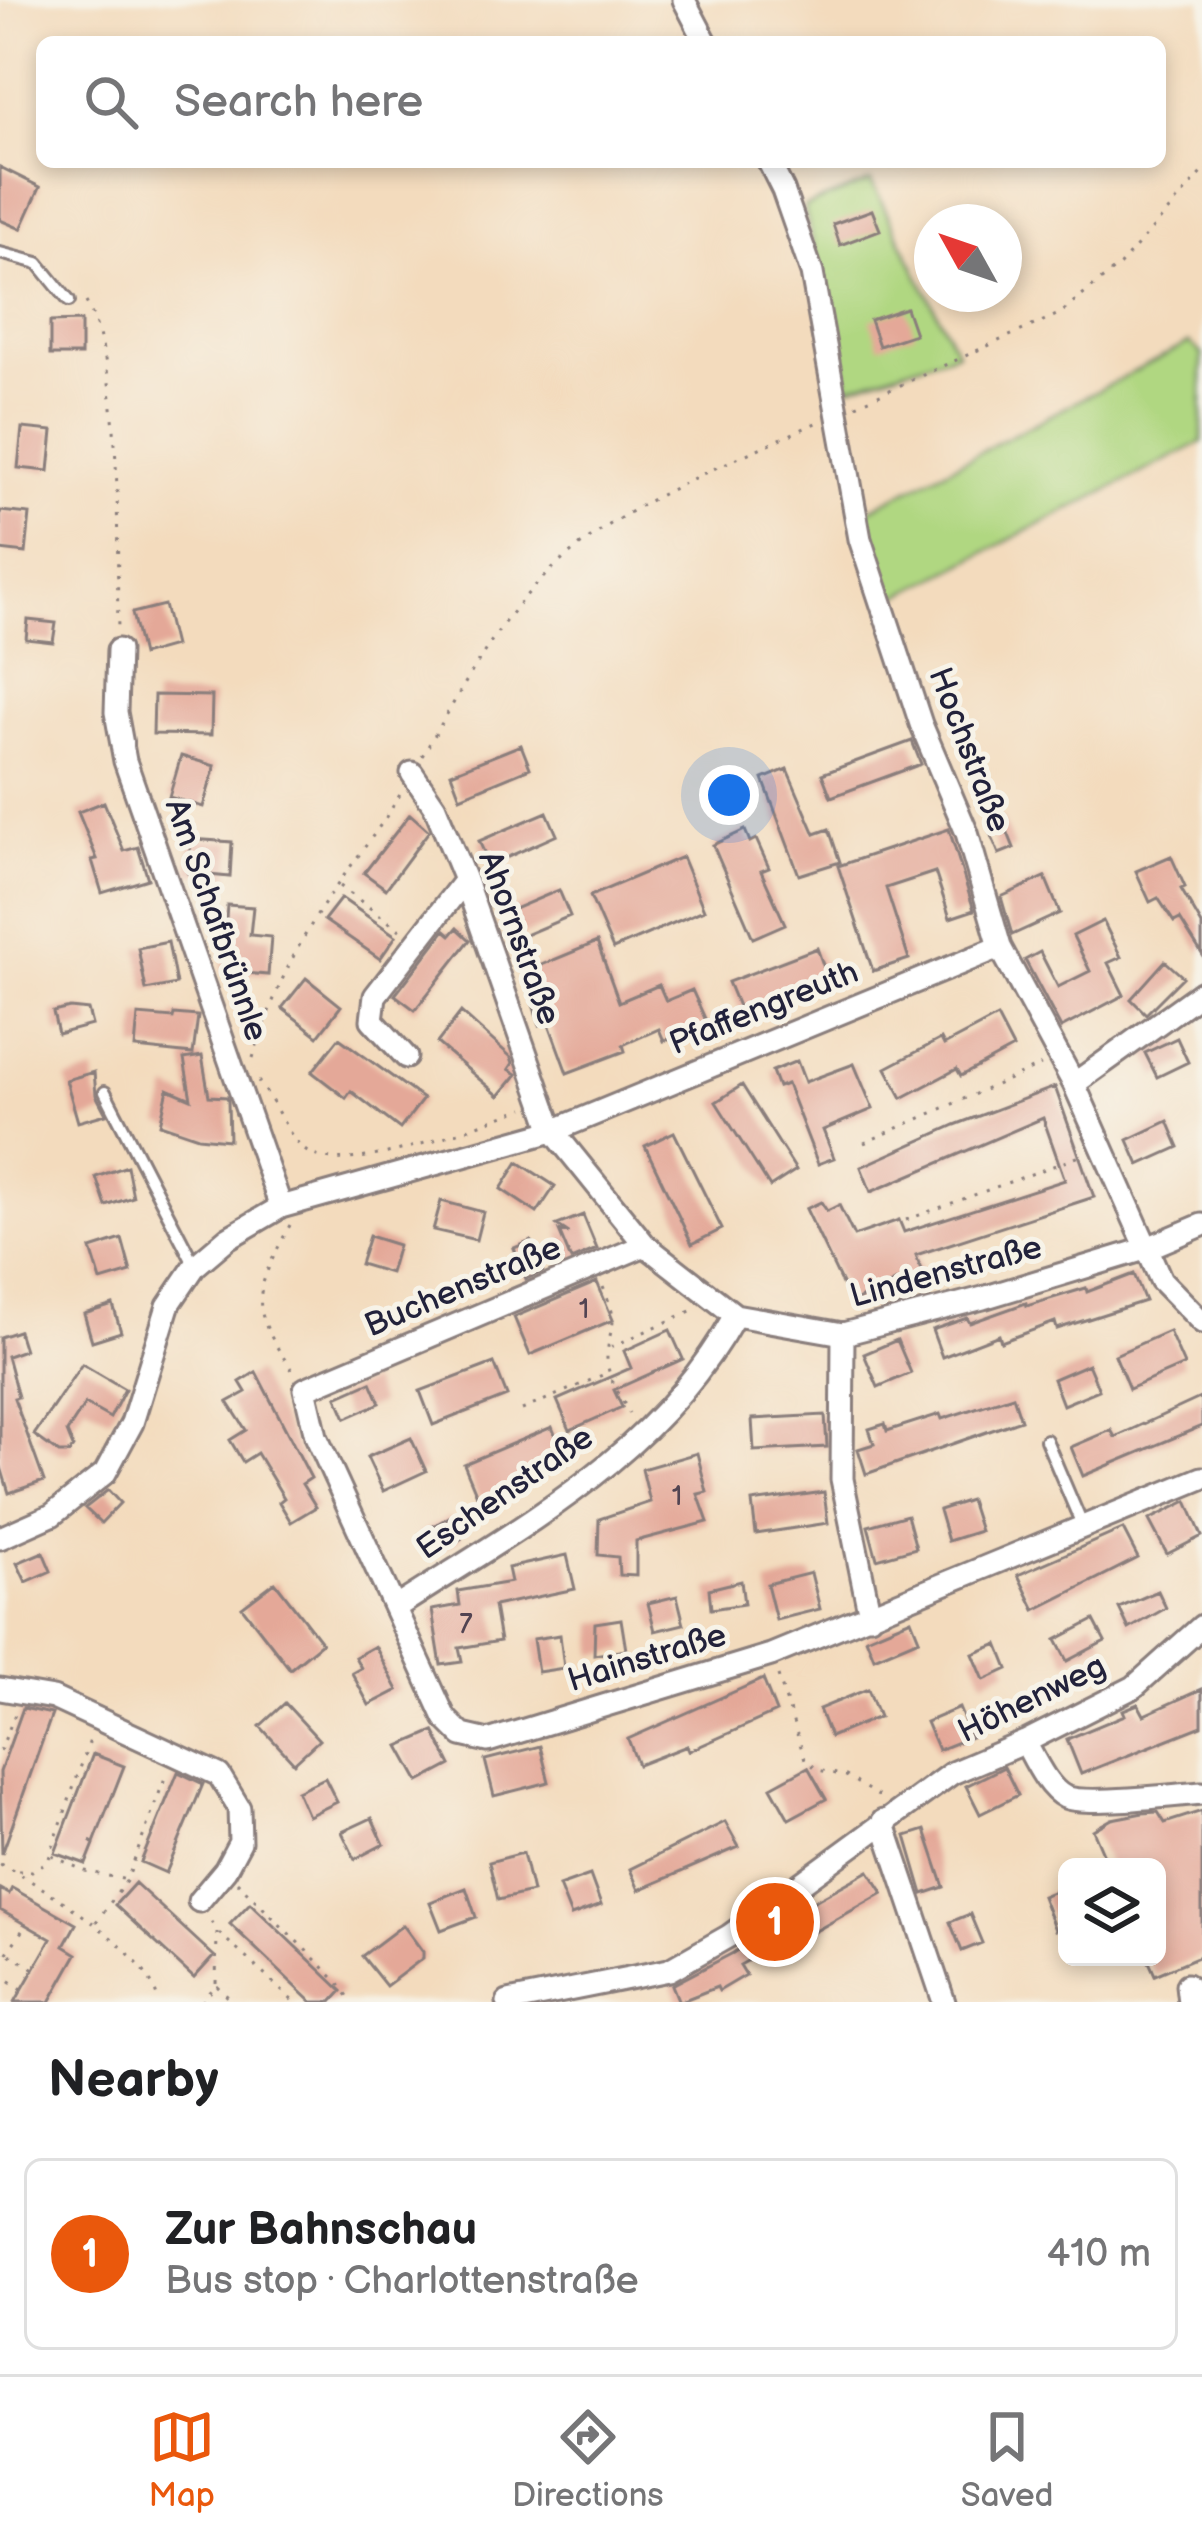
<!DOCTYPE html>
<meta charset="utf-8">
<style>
body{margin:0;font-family:"Balsamiq Sans",sans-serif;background:#f6f6f6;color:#202124}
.controls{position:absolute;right:36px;bottom:36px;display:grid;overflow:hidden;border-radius:18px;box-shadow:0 6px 18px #0003}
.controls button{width:108px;height:108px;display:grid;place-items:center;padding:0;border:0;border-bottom:3px solid #e0e0e0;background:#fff;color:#202124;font:60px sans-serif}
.compass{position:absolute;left:914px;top:204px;width:108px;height:108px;border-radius:50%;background:#fff;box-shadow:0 6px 18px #0003;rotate:310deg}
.you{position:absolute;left:729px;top:795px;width:42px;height:42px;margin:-30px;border:9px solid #fff;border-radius:50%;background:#1a73e8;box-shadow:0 0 0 18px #1a73e833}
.badge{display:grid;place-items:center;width:78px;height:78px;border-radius:50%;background:#ea580c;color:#fff;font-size:39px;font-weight:700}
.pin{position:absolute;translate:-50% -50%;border:6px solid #fff;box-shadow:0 3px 12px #0006}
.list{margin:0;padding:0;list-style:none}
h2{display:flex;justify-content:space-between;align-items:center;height:156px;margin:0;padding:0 48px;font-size:51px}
h2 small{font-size:39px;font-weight:400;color:#757577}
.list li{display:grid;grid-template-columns:78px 1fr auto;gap:36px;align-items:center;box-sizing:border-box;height:192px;margin:0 24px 24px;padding:0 24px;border:3px solid #e0e0e0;border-radius:18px}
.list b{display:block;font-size:45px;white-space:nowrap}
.list p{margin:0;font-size:39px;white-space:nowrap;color:#757577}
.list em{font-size:39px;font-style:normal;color:#757577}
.icon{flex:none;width:66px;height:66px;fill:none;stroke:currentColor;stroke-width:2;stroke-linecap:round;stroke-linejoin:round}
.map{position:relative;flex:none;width:1202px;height:2002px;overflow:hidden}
.search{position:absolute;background:#fff;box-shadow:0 6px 18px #0003;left:36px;right:36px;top:36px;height:132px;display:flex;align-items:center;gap:30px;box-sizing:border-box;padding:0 42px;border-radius:18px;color:#757577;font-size:45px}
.sheet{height:372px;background:#fff}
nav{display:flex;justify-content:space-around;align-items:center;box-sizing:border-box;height:168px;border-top:3px solid #e0e0e0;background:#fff;font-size:33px;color:#757577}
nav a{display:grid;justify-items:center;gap:6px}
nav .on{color:#ea580c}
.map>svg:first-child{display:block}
.green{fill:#b0d781;stroke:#697c5e;stroke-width:3}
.building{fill:#e4a898}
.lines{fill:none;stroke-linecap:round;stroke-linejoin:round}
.lane-casing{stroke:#8a7e7c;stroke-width:16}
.street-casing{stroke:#8a7e7c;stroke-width:27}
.path{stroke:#8a7e7c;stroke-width:3;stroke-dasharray:3 9;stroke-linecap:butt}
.lane{stroke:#fff;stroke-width:10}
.street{stroke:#fff;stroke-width:21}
.labels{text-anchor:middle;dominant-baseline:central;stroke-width:10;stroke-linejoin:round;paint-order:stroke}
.number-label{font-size:27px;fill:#524452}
.street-label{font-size:33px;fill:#22223b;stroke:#f7f3e8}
</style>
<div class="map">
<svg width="1202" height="2002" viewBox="0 0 1202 2002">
<rect width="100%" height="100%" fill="#f7f3e8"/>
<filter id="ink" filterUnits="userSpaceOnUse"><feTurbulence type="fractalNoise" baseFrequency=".00833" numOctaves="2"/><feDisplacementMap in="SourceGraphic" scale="24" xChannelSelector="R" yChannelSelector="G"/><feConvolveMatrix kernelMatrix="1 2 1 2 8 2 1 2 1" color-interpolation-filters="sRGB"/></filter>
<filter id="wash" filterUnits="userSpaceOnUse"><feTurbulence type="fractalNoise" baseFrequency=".004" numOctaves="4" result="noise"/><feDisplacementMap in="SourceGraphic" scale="48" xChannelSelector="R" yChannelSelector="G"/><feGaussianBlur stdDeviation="2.7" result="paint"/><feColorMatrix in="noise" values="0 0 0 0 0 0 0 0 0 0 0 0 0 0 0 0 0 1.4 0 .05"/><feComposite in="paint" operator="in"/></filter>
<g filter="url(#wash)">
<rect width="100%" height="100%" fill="#f3dbbd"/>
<path class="green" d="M871,181l86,171 -108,35 -45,-180z
M1189,343l13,11v88l-311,158 -26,-88z"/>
<g id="blocks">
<path class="building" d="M0,167l40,20 -19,42 -21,-9z
M872,210l8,20 -40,15 -7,-21z
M906,308l9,26 -36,12 -9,-26z
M81,321v34h-31v-33z
M22,428l31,3 -4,40 -31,-3z
M0,511l30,3 -4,39 -26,-3z
M164,605l10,41 -32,9 -10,-42z
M28,620l28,3 -3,19 -27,-3z
M154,695l58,1 -1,39 -58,-1z
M912,741l9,23 -90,33 -9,-23z
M521,745l9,23 -70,29 -9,-24z
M181,756l34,10 -12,41 -34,-10z
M787,769l28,65 14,-5 11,33 -41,13 -36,-96z
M104,802l20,49 14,-4 10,32 -46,14 -10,-33 5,-1 -19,-47z
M547,812l10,23 -67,30 -11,-24z
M410,814l19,17 -43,58 -22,-16z
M1002,818l12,30 -15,6 -12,-29z
M949,829l25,81 -24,8 -15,-46 -49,16 23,71 -36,12 -35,-105z
M745,830l5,12 6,-3 13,29 -8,3 24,53 -32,14 -40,-93z
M191,839l41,3 -2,35 -42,-4z
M1171,856l14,31 -4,2 21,36v29l-22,-35 -6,3 -16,-24 -8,4 -14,-31z
M682,857l22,53 -91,39 -23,-53z
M1045,877l15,36 -48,22 -11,-38z
M559,890l11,26 -52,22 -11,-26z
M341,898l55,38 -16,23 -56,-39z
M227,905l26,2 -3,28 21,2 -3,38 -46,-4z
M1103,921l18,36 -13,6 16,32 -63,33 -36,-68 15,-8 18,35 32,-16 -17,-35z
M457,928l13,12 -55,70 -20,-15 50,-65 6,5z
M168,942l8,42 -30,6 -8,-42z
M597,942l22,60 40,-17 7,16 26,-11 15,33 -43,18 -5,-12 -36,16 2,6 -58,22 -19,-52 -8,4 -18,-52z
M817,948l11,31 -88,32 -12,-29z
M1165,961l18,16 -37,37 -15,-15z
M306,978l35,28 -23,30 -36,-28z
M70,1008l18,2 4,15 -34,9 -5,-22z
M461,1012l50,45 2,6 -4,6 8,5 -18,22 -62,-53z
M174,1014l24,2 -5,38 -58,-6 3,-33 35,3z
M997,1017l16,31 -52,28 -4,-7 -55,29 -16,-30 55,-29 3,6z
M339,1038l84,61 -23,30 -49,-38 -5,7 -34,-26z
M1177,1038l11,24 -31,15 -12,-24z
M202,1056l7,40 18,1 1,4 1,39 -31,-3 -38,-13 8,-35 23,10 -7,-40z
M797,1061l8,21 49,-18 19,45 -50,21 11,28 -16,6 -31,-80 -9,3 -6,-16z
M94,1072l2,23 10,19 -28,8 -12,-42z
M742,1085l54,85 -26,17 -54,-85z
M1055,1087l39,110 -178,58 8,24 -21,7 -2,-7 -50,24 -45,-94 15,-7 6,9 12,-6 15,31 45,-16 5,12 161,-52 -22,-62 -172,74 -10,-25 94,-42z
M1168,1121l11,26 -40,18 -11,-25z
M674,1132l48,97 -30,15 -47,-98z
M518,1162l37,24 -18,27 -36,-24z
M127,1166l6,31 -27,9 -10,-29z
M441,1201l42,11 -7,28 -43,-10z
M583,1215l14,34 -26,11 -12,-29 10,2 -12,-8z
M369,1236l29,9 -8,28 -30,-9z
M122,1239l9,33 -30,9 -10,-32z
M531,1241l12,31 -17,7 -12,-31z
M1134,1274l11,27 -88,28 -2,-7 -54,20 -2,-7 -57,22 -10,-27 35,-12 3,5 56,-20 1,3 59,-18 1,4z
M597,1282l16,38 -83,35 -16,-38z
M113,1305l8,27 -29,9 -8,-27z
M670,1330l13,29 -69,31 8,17 -52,23 -13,-30 74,-32 -7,-17z
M18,1331l6,19 -17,6 11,41 -4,1 30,83 -35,12 -9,-29v-127z
M1169,1331l15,34 -55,24 -14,-34z
M897,1340l14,33 -33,14 -14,-33z
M494,1363l13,33 -74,29 -13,-34z
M82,1364l43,25 -15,29 -25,-14 -18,28 6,15 -4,6h-10l-25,-18z
M1088,1364l11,26 -36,15 -10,-26z
M256,1372l55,106 -9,6 14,23 -25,15 -12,-20 5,-4 -27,-45 -14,9 -13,-22 16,-10 -18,-28 18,-10 -6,-10z
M371,1382l9,21 -34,15 -9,-21z
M1013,1396l8,24 -155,54 -8,-25 16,-5 -5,-15 16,-5 2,7 53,-17 2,5z
M1202,1397v29l-119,50 -12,-29 40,-17 4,7z
M825,1415l2,32 -73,4 -2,-32z
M552,1427l15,37 -88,36 -15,-36z
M411,1438l15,33 -43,20 -16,-34z
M697,1453l10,39 -9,2 10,28 -72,19v35l-17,-1 -1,-18 -20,-2 1,-36 51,-17 -8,-33z
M108,1490l12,13 -19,20 -16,-15z
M824,1492l4,31 -72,11 -4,-32z
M970,1500l10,31 -32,10 -9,-31z
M1187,1501l15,35 -35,18 -18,-34z
M907,1515l9,33 -39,11 -9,-33z
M449,1517l12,22 -30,16 -12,-21z
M1123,1529l15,29 -103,52 -17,-35z
M43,1552l8,19 -25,11 -9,-19z
M567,1555l8,34 -81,17 6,35 -41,7 3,14 -21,3 -9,-55 28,-5 -2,-14 53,-9 -3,-14z
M811,1573l9,36 -44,11 -9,-36z
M741,1581l3,23 -33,5 -2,-20z
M275,1582l47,61 -32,26 -48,-62z
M1158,1591l8,17 -37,21 -10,-21z
M677,1596l7,28 -29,7 -7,-28z
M621,1619l5,31 -32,5 1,-32z
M911,1619l8,20 -45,19 -8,-20z
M1094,1620l11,21 -38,20 -11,-21z
M560,1635l4,33 -26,4 -5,-33z
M998,1644l10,25 -24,11 -11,-26z
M375,1646l23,44 -29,15 -17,-32 9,-5 -6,-11z
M763,1679l13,33 -87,39 -2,-5 -49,19 -10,-26z
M868,1689l11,28 -49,20 -11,-28z
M1202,1689v37l-121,48 -14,-35 58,-24 -2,-5 15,-6 6,11z
M285,1703l34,37 -25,23 -34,-37z
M23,1708l29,6 -50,140 -2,-82z
M959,1708l12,29 -33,13 -12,-28z
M434,1731l17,34 -32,17 -20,-36z
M540,1746l9,36 -55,14 -9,-36z
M93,1754l31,12 -30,77 -4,-2 4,3 -8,20 -31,-11z
M808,1767l18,32 -37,20 -18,-32z
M1004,1767l14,28 -38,19 -14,-28z
M178,1772l25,12 -37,89 -25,-11z
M325,1778l12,24 -29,14 -11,-25z
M1202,1811v144l-47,20 -8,-18h10v-90h-48l-16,-37 19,-11 31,-6 15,-1 7,11z
M372,1818l12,26 -29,15 -13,-27z
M725,1822l14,25 -100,43 -9,-21z
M925,1830l19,57 -21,7 -17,-58z
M523,1853l9,39 -34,8 -9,-38z
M869,1871l14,22 -80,45 -3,-7 -60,34 6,10 -27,16 -2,-4 -38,15 -7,-17 61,-32 58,-39z
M590,1875l11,30 -30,11 -12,-30z
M135,1883l79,73 -20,22 -79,-73z
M1067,1886v39l-12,5 -13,-34z
M12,1888l64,36 -12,22 13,8 -27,48h-35l36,-63 -51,-29v-21l9,5z
M466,1888l10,29 -35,13 -11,-28z
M250,1903l92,88 -10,11h-20l-82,-78z
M970,1914l12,29 -20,8 -12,-29z
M403,1925l20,27v6l-37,28 -24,-30z"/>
</g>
</g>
<g filter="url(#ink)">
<use href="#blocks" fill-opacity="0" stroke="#8a7e7c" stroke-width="3"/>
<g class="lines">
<defs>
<path id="lane" d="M0,253l38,10 31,38
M105,1092l90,174
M1046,1440l37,87"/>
<path id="street" d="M684,0l22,42
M769,162l14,28 29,83 48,266 61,185 46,109 33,114 74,137 87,196 41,42
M118,650l-2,62 9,49 156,446
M412,773l23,34 30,73 88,251 92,114 90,70 108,19 140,-36 162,-49 57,-24
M406,1057l-34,-37 3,-24 90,-116
M1074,1084l128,-92
M645,1245l-340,144 11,47 129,282 17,17 26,6 283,-86 431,-177
M843,1334l-1,145 28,137
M0,1538l52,-23 53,-42 27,-50 36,-117 27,-40 33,-28 53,-31 272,-76 447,-184
M395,1608c131,-85 262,-152 340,-293
M0,1689l53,9 166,77 20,33 1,34 -15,28 -26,31
M1025,1742c9,16 22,46 40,55 21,9 109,-2 137,-4
M883,1821l61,181
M1187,1985l2,17
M508,2002l161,-32 60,-34 223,-163 73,-31 109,-55 68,-61"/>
</defs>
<use href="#lane" class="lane-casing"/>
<use href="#street" class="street-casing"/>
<path class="path" d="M86,302c39,71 30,243 32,328
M856,405l205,-92 59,-48 82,-92
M422,756c35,-56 66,-121 112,-169 76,-81 187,-120 286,-166
M340,886l60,44
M253,1058c15,-48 33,-93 60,-136 27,-46 63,-85 89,-131
M258,1081c17,19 30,58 48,70 42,29 172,-27 218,-43
M864,1143l177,-78
M906,1220l177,-65
M290,1225c-37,70 -43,80 4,148
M603,1287c18,42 7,31 4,69 -1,20 14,40 22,57
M611,1347l84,-38
M522,1410l85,-37
M778,1676l27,83 13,11 28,6 37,23
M0,1751l15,-37
M52,1856l33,15 42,9
M0,1864c42,21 153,90 158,138
M18,1871h14l16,-10 43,-124
M237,1882l102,101 13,19
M96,1922l31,-42 39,-105
M219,1933l75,69
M0,1948l34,21
M0,1963l26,-38
M0,1974l22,15
M217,1986l16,16
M202,2002l14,-17 1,-53 -7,-12"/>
<use href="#lane" class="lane"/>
<use href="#street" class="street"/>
</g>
</g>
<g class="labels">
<g class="number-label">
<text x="584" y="1310">1</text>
<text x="677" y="1497">1</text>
<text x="466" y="1625">7</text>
</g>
<g class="street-label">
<text transform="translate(969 750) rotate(69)">Hochstraße</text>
<text transform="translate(216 920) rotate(71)">Am Schafbrünnle</text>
<text transform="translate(519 938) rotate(70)">Ahornstraße</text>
<text transform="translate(764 1008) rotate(-22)">Pfaffengreuth</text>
<text transform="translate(946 1272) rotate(-15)">Lindenstraße</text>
<text transform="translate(463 1287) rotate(-23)">Buchenstraße</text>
<text transform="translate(505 1493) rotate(-35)">Eschenstraße</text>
<text transform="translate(647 1658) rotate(-17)">Hainstraße</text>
<text transform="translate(1032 1699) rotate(-26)">Höhenweg</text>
</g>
</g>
</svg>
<div class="controls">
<button><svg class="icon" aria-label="layers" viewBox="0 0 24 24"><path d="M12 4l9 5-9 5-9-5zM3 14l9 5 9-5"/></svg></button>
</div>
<svg class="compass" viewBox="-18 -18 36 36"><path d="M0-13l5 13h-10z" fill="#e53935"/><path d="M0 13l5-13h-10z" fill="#757577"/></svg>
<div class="you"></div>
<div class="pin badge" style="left:775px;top:1922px">1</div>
<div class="search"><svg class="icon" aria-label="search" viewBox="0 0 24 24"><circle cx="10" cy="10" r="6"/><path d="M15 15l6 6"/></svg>Search here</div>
</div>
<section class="sheet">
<h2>Nearby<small></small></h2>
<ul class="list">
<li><span class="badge">1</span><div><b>Zur Bahnschau</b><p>Bus stop · Charlottenstraße</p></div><em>410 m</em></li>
</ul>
</section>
<nav>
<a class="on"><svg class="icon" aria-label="map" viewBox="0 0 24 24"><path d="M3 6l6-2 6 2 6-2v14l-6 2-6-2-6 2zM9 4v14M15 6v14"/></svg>Map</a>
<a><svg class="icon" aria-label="directions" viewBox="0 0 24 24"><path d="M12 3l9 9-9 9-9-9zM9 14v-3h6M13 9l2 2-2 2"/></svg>Directions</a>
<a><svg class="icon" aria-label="saved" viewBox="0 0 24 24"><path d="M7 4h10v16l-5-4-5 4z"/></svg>Saved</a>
</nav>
